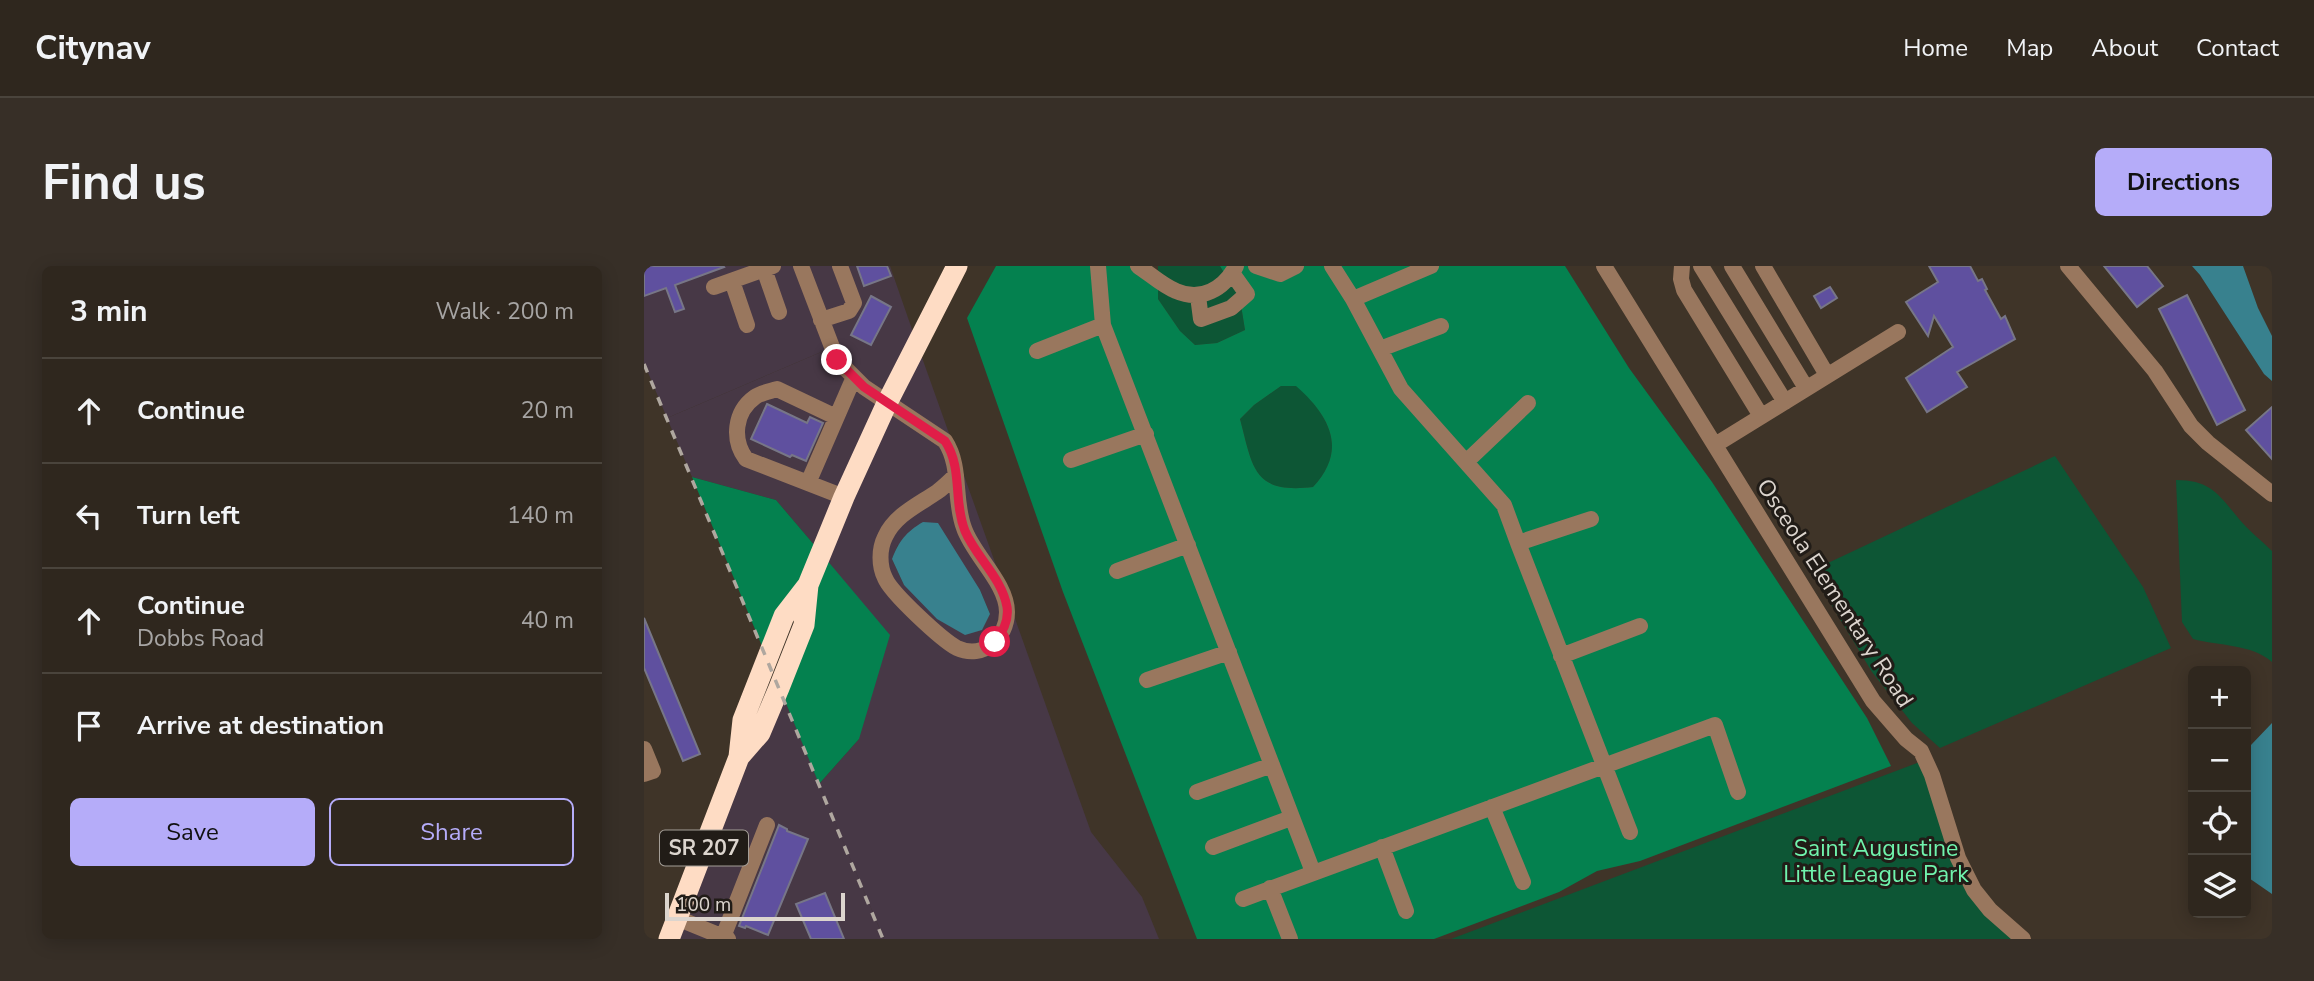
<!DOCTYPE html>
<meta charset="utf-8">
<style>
body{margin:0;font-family:"Nunito Sans",sans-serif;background:#372f27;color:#f1f3f6}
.controls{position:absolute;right:21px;bottom:21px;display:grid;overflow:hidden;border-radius:10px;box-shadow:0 4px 18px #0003}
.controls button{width:63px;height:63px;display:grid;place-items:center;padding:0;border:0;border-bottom:2px solid #4a443c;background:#2f271e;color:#f1f3f6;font:35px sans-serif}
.scale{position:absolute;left:21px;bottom:18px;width:180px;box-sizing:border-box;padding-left:7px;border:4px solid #dcd5ce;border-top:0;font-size:19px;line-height:24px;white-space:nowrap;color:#dcd5ce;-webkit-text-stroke:5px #211c17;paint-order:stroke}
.stop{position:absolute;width:21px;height:21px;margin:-16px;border:5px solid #e11d48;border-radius:50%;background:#fff}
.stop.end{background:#e11d48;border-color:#fff;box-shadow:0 2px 7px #0008}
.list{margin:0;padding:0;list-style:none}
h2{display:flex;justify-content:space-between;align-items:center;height:91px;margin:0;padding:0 28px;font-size:30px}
h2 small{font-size:23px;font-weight:400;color:#a7a5a4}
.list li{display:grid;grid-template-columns:46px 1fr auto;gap:21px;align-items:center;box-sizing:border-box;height:105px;padding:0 28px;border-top:2px solid #4a443c}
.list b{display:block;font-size:26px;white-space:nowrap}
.list p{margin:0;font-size:23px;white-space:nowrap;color:#a7a5a4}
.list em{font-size:23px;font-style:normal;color:#a7a5a4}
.actions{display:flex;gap:14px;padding:21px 28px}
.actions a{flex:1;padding:16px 0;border:2px solid #b5acf9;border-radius:10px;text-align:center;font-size:24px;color:#b5acf9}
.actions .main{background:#b5acf9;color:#111}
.icon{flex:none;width:38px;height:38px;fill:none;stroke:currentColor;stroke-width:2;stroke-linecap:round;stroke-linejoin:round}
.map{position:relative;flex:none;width:1628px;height:673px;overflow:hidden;border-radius:10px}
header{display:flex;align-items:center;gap:42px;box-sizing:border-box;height:98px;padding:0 35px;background:#2f271e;border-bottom:2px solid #4a443c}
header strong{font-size:33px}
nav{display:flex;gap:38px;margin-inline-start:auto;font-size:24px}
.intro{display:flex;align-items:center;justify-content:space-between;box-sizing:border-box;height:168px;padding:0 42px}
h1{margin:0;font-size:49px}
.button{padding:18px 32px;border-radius:10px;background:#b5acf9;color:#111;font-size:24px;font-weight:700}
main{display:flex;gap:42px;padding:0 42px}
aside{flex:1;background:#2f271e;border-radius:10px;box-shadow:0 4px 18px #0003}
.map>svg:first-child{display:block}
.commercial{fill:#473845}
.industrial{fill:#473846;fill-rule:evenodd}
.green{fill:#0d5635}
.forest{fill:#04814f;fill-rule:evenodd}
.water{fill:#38818e}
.building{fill:#5f509f;stroke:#777687;stroke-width:2}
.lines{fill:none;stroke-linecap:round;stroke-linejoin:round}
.minor{stroke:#99775e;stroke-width:16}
.highway{stroke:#fedcc4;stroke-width:21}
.rail{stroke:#afa79f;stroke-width:3.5;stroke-dasharray:9 9;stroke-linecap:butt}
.route{stroke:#e11d48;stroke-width:9}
.labels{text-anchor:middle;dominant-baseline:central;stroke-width:6;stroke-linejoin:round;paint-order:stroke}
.shield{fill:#211c17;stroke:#a49e97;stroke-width:2}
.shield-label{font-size:21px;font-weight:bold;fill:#dcd5ce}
.street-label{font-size:23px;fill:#dcd5ce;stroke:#211c17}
.park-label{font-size:23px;fill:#70f4ad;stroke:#211c17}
</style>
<header>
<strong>Citynav</strong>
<nav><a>Home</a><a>Map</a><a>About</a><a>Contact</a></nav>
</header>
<div class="intro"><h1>Find us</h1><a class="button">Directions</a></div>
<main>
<aside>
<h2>3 min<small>Walk · 200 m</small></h2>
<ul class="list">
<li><svg class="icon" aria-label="ahead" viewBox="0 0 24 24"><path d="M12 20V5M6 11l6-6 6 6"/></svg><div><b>Continue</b></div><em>20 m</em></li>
<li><svg class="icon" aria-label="left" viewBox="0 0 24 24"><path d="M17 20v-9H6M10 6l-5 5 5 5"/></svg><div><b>Turn left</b></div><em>140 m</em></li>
<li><svg class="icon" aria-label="ahead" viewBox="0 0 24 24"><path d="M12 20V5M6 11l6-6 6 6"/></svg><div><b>Continue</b><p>Dobbs Road</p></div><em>40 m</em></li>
<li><svg class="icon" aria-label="arrive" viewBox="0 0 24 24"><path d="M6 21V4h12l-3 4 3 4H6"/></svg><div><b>Arrive at destination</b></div></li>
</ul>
<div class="actions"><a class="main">Save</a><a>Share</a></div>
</aside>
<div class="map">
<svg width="1628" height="673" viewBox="0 0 1628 673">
<rect width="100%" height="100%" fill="#3f3428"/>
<path class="commercial" d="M164,0h82l24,69 -29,59 -17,-12 -26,-26z
M182,84l53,55 -63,142 -40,-47 -84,-23 -25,-59z
M139,430l101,243h-208l67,-174z"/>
<path class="industrial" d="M0,0h151l31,84 -159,68 -23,-55z
M276,86l171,480 51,65 17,42h-275l-65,-155 40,-45 -33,-180zM254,279l82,45 10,24 -9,16 -77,-45 -12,-26z"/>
<path class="green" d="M514,0h62l20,33 5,31 -28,13 -22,2 -15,-14 -22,-32z
M637,120h16c33,31 51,64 16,101 -60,7 -60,-19 -73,-68l14,-14z
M1411,190l88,131 28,61 -231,100 -28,-25 -40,-51 -61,-101z
M1532,214c35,0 43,15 63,39 10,12 22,21 33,32v111c-20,-18 -53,-16 -79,-23l-11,-17z
M1281,494l33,98 65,81h-572z"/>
<path class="forest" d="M352,0h143l19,11v22l22,32 15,14 22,-2 28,-13 -5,-31 -20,-33h345l64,102 83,114 155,236 24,48 -251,95 -43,10 -38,21 -125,47h-237l-134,-347 -96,-274zM637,120h15c34,30 52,64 17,101 -60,7 -60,-19 -73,-68l14,-14z
M48,211l84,23 40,47 -52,104z
M182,293l64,76 -31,104 -40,45 -36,-88 31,-108z"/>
<path class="water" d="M1548,0h51l15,42 14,28v45l-8,-7 -64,-99z
M279,256l15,1 42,67 10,24 -8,16 -17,5 -28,-16 -33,-34 -12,-26c7,-18 14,-27 31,-37z
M1628,457v171l-26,-18v-129l5,-2z"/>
<path class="building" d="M0,0h79l1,1 -49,18 9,24 -9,3 -9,-24 -22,8z
M213,0h30l4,10 -27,10z
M1285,0h41l8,15 4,-2 5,10 -2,1 16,29 4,-3 10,23 -58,33 10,15 -40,25 -21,-34 47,-31 -19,-31 -6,20 -22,-34 32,-20z
M1460,0h43l16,20 -26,21z
M1186,21l7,11 -16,10 -7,-12z
M1543,29l58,115 -28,15 -58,-116z
M227,30l20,11 -20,38 -20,-10z
M123,138l40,19 3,-6 13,6 -17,38 -14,-6 -2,2 -39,-18z
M1628,141v52l-26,-29z
M0,352l56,136 -17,7 -39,-93z
M135,559l8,4v2l21,8 -40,96 -22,-9 -1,2 -6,-2z
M181,627l19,46h-33l-15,-35z"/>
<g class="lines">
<path class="minor" d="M157,0l36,94 27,27 81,54c17,26 8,58 19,87 9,27 43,55 43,84 0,26 -24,48 -50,36 -15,-8 -66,-55 -72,-70 -6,-12 -6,-29 0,-41 10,-22 33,-32 52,-45 7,-5 13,-11 19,-17
M454,0l5,59 210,547
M494,0c12,8 25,20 38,25 25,11 48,-2 60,-25
M612,0l24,8 16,-8
M688,0l21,33 48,90 103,116 14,38
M960,0l269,435 33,38 15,12 11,24 26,83 16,32 16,20 33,29
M1038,0l-1,13 3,11 77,126
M1057,0l84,136
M1088,0l74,122
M1119,0l64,109
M1424,0l87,105 36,55 17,17 64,51
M120,3l15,43
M88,15l15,44
M70,21l59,-21
M554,30l3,23 30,-11 16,-14 -15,-21
M709,33l78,-33
M177,54l28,-9 5,-8 -14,-37
M736,83l61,-23
M393,85l66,-26
M192,151l-59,-28c-6,2 -17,4 -22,8 -21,15 -23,43 -9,62l98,38
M1071,179l183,-113
M427,194l75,-26
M822,196l62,-59
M164,217l46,-106
M947,253l-73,24 112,289
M473,305l71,-26
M917,390l79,-30
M503,414l82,-28
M0,483l9,22 -9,3
M553,526l75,-27
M848,541l31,75
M569,581l78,-29
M738,581l24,64
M626,622l20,51
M599,633l472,-174 23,67
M33,652l51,21
M79,671l44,-112"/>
<path class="highway" d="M95,491l21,-24 19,-45 25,-63 4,-40
M25,673l70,-182 4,-37 41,-104 24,-31 36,-88 43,-94 70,-137"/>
<path class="rail" d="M0,98l239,575"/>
</g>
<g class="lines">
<path class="route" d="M193,94l27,27 81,54c18,27 8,60 20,90 11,26 37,47 42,76 2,13 -4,25 -12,35"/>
</g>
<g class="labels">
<rect class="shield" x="16" y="564.5" width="88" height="35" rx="5"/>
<g class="shield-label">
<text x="60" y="582">SR 207</text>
</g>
<g class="street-label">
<text transform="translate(1191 327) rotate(57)">Osceola Elementary Road</text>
</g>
<g class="park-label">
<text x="1232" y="582">Saint Augustine<tspan x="1232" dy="26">Little League Park</tspan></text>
</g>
</g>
</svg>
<div class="controls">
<button>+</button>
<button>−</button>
<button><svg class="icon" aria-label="locate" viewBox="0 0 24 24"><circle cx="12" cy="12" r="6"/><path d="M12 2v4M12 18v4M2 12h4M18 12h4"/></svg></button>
<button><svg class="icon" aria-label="layers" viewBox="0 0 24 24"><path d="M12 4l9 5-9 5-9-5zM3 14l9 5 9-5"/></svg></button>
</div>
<div class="scale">100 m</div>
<div class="stop" style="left:351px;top:376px"></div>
<div class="stop end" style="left:193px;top:94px"></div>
</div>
</main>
